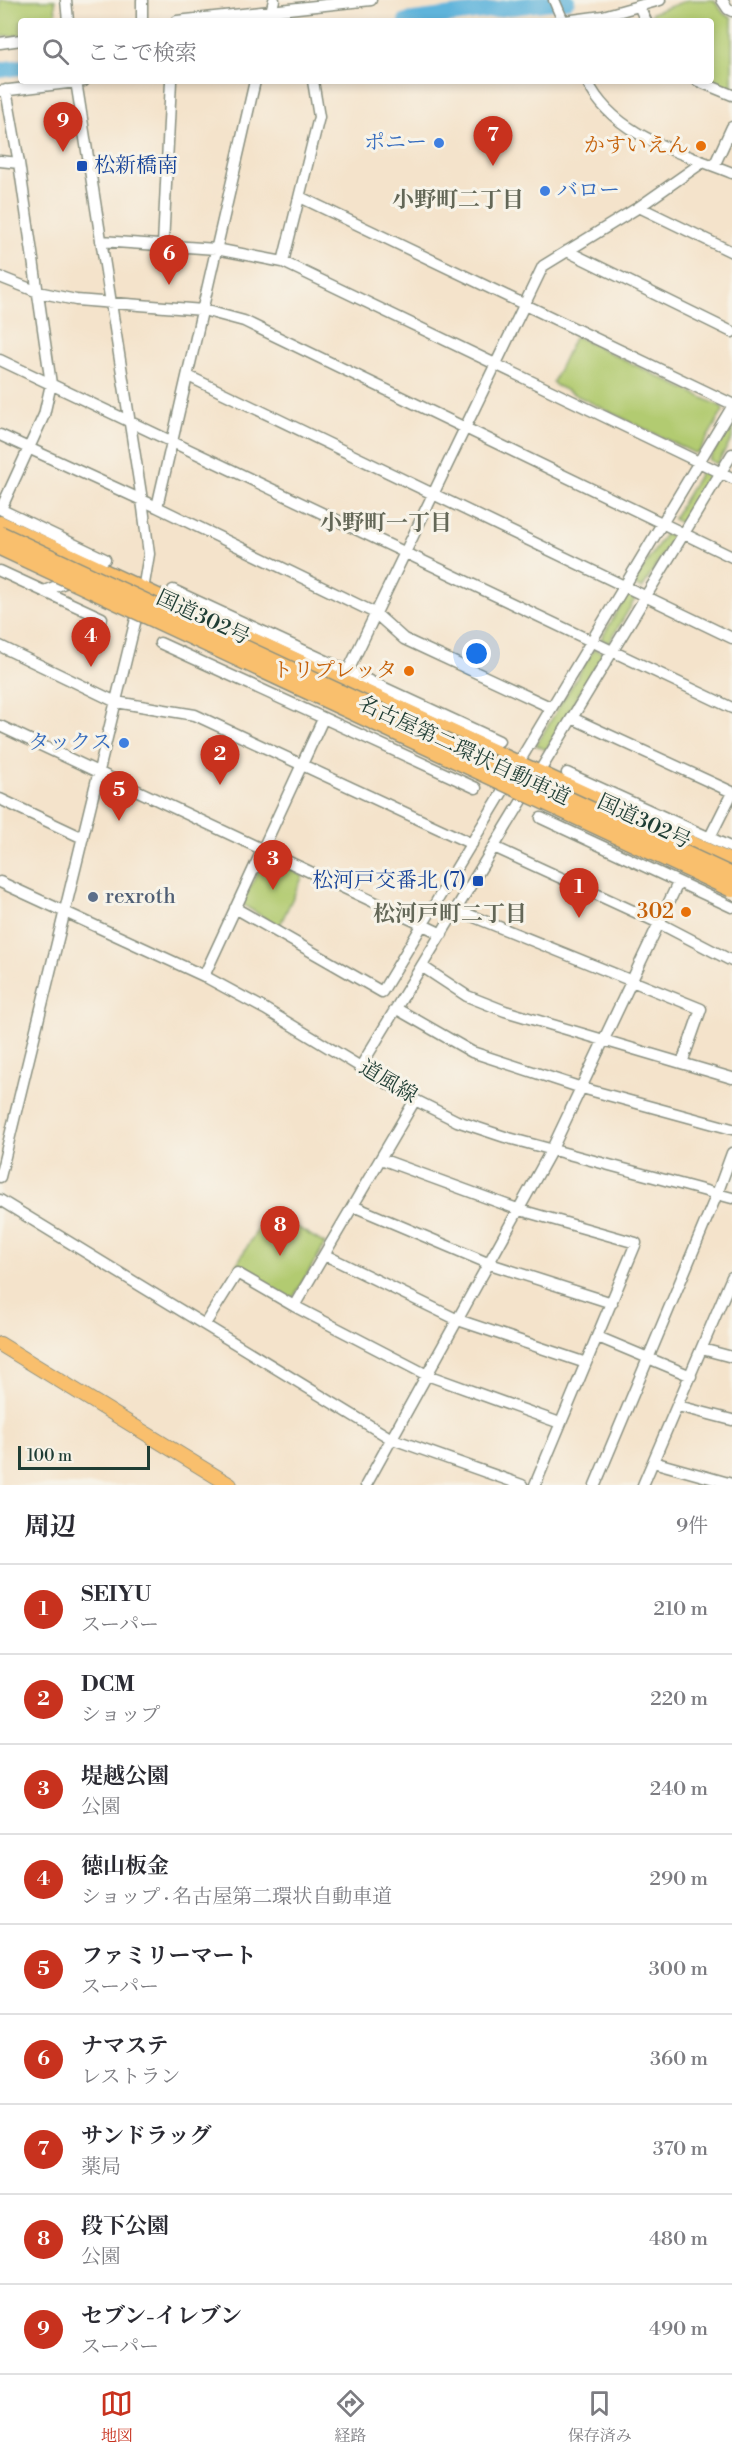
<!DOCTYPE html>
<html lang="ja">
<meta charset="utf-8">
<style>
body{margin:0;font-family:"Libre Bodoni","Noto Serif JP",serif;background:#f2f2f3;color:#2b2b33}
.scale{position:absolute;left:18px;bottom:15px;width:132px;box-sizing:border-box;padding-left:6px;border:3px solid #1f3d34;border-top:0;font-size:16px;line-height:21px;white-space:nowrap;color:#1f3d34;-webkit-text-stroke:4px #f7f3e8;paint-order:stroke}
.you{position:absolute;left:477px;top:654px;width:21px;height:21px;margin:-15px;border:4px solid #fff;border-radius:50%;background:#1a73e8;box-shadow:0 0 0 9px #1a73e833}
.badge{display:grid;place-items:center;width:39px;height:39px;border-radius:50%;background:#c8321e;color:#fff;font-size:20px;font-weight:700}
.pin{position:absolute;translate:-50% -50px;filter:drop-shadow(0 2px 3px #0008)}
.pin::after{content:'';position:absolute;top:32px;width:21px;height:18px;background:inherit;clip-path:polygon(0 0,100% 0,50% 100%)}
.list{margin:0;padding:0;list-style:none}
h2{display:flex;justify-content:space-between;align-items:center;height:78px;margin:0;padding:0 24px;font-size:26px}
h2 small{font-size:20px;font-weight:400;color:#7c7c81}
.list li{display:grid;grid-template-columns:39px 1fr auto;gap:18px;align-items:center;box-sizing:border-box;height:90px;padding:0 24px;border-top:2px solid #e1e1e2}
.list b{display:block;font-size:22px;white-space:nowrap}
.list p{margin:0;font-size:20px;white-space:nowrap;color:#7c7c81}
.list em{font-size:20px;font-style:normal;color:#7c7c81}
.icon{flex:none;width:33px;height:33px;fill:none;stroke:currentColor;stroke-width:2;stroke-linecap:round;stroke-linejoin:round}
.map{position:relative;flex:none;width:732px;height:1485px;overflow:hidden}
.search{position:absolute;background:#fff;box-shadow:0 3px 9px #0003;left:18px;right:18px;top:18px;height:66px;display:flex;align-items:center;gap:15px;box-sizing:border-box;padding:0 21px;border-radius:6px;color:#7c7c81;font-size:22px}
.sheet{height:888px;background:#fff}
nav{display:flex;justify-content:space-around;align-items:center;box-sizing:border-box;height:84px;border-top:2px solid #e1e1e2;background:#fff;font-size:16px;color:#7c7c81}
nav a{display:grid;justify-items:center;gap:3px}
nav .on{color:#c8321e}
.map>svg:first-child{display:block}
.green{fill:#b2cb71;stroke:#688452;stroke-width:1.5}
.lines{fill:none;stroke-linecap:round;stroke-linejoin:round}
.river{stroke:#5fb4db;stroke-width:16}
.minor-casing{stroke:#8a9080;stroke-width:13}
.major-casing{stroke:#8a9080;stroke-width:16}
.highway-casing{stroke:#8a9080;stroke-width:19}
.minor{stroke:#fff;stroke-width:10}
.major{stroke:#f9bf6d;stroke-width:14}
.highway{stroke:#f9bf6d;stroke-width:16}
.highway-bridge-casing{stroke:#8a9080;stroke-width:19;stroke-linecap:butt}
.highway-bridge{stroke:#f9bf6d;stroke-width:16}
.shop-dot{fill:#3f7fe0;stroke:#f7f3e8;stroke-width:2}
.food-dot{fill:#e8710a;stroke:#f7f3e8;stroke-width:2}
.transit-dot{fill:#1a4fb4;stroke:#f7f3e8;stroke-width:2}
.service-dot{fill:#5c6f8a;stroke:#f7f3e8;stroke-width:2}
.labels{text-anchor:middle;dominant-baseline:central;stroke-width:6;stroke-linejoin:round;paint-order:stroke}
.shop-label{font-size:21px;fill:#366cbe;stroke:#f7f3e8;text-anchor:end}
.food-label{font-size:21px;fill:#c56008;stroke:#f7f3e8;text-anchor:end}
.transit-label{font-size:21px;fill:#164399;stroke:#f7f3e8;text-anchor:start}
.street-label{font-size:21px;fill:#1f3d34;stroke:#f7f3e8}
.service-label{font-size:21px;fill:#4e5e75;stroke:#f7f3e8;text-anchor:start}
.neighbourhood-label{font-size:22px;font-weight:bold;fill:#636757;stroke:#f7f3e8}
</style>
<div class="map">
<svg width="732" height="1485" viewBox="0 0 732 1485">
<rect width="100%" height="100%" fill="#f7f3e8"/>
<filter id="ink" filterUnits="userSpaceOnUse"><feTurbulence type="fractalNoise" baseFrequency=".0167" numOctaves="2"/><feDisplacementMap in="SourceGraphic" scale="12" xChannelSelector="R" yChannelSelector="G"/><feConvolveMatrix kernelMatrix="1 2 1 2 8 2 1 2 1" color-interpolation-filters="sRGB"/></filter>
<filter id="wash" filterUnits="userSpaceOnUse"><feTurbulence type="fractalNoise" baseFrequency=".008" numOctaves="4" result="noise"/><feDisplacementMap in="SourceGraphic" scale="24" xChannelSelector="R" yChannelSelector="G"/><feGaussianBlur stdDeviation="1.35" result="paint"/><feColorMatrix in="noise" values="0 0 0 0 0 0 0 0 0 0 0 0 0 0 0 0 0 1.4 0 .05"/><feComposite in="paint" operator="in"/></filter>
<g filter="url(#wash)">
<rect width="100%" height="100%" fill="#f4e3cb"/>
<path class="green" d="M0,0h55l1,21h-35v14l-21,2z
M688,0h26l10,14 8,4v71l-21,-9v-59h-60l-1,-4 2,-4z
M577,337l145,70 1,4 -24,41 -5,1 -139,-68 -2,-3 21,-44z
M732,421v18l-15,25 -8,-4z
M702,470l9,4 -30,49 -8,-4z
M665,534l8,3 -31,52 -9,-5z
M627,595l8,4 -26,44 -8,-4z
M594,649l9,4 -57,97 -10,-5z
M265,857l38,19 -24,51 -37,-23z
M269,1210l56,34 -32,54 -4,2 -54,-33z"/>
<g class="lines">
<path class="river" d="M406,21l161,-21
M0,70l21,-3"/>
</g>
</g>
<g filter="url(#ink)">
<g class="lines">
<defs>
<path id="minor" d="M66,0l2,21
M554,0l9,21
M722,0l6,9 4,2
M639,6l7,15
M142,21v-21
M177,21l194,-21
M269,21l5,-21
M565,21l38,-5 57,-16
M0,43l21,-3
M587,81c26,55 93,71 145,92
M698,81l34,14
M1,91l83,-10
M0,161l19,2
M714,166l18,-39
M300,197l432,207
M639,207l93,45
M101,241l115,8 67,13 449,216
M163,245l8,-164
M567,251l165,81
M283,262l36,-145 -6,-36
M0,277l38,15 38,8 127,10 41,11 488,236
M0,360l732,348
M188,376l544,262
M0,435l157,72 218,106 29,26 146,68
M157,507l98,-426
M0,509l105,50
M1,509l43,-94 7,-31 -32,-221 -13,-73
M0,571l102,47
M173,590l326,151
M44,591l31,-12
M160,643l316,145
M0,646l116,56 79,13 277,129
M348,671l195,-405 96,-59 64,-45
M572,718l160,74
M0,726l442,208
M516,767l216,-360
M567,773l165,75
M0,799l83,39
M541,818l191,89
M710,837l22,-44
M494,847l165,76 73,38
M0,882l204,94 61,33 150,91 42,21 48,16 227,61
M235,908l147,84 127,-211
M457,910l244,99 -19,54
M423,967l44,29 38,15 227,67
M204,976l119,-257
M397,1009l75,43 110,36 150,41
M361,1066l371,-612
M381,1159l139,51 116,33 -101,242
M0,1177l143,-587 6,-36 -7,-54 -66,-419
M0,1200l390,238 132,47
M353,1206l137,58 122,39
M325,1255l133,65 128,43
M294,1306l121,-206
M205,1324l32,-51 57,33 133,69 133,48
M598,1337l93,39
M702,1349l30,8
M678,1406l54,14
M653,1462l79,22
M366,1485l186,-336 126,-266
M595,1485l122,-291 15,-41
M643,1485l89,-208"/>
<path id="major" d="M0,1344l230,141"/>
<path id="highway" d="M0,524l732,339"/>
</defs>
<use href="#minor" class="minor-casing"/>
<use href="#major" class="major-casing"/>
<use href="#highway" class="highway-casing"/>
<use href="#minor" class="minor"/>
<use href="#major" class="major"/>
<use href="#highway" class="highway"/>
<defs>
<path id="highway-bridge" d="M0,534l732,342
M0,547l732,342"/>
</defs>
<use href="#highway-bridge" class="highway-bridge-casing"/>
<use href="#highway-bridge" class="highway-bridge"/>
</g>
</g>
<g class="shop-dot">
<circle cx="439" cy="143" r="6"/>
<circle cx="545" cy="191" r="6"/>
<circle cx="124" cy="743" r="6"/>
</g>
<g class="food-dot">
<circle cx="701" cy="146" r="6"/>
<circle cx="409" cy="671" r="6"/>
<circle cx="686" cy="912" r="6"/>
</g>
<g class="transit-dot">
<rect x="76" y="160" width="12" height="12" rx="3"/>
<rect x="472" y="875" width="12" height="12" rx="3"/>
</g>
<circle class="service-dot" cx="93" cy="897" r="6"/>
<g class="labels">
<g class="shop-label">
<text x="427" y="143">ポニー</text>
<text x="557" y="191" text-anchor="start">バロー</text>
<text x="112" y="743">タックス</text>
</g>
<g class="food-label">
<text x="689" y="146">かすいえん</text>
<text x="397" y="671">トリプレッタ</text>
<text x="674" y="912">302</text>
</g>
<g class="transit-label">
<text x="94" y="166">松新橋南</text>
<text x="466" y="881" text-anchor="end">松河戸交番北 (7)</text>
</g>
<g class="street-label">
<text transform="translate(203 618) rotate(25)">国道302号</text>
<text transform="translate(464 751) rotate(25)">名古屋第二環状自動車道</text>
<text transform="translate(644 822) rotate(25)">国道302号</text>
<text transform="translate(388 1082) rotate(31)">道風線</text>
</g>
<g class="service-label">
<text x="105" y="897">rexroth</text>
</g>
<g class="neighbourhood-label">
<text x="458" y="200">小野町二丁目</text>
<text x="386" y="523">小野町一丁目</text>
<text x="450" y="914">松河戸町二丁目</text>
</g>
</g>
</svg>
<div class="scale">100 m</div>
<div class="you"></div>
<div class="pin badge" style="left:579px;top:918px">1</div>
<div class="pin badge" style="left:220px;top:785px">2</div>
<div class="pin badge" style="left:273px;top:890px">3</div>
<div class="pin badge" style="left:91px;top:667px">4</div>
<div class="pin badge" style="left:119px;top:821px">5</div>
<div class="pin badge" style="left:169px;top:285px">6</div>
<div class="pin badge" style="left:493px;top:166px">7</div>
<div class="pin badge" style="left:280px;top:1256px">8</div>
<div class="pin badge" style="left:63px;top:152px">9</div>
<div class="search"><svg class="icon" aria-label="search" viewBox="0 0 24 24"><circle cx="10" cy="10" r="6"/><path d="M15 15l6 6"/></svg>ここで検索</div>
</div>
<section class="sheet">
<h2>周辺<small>9件</small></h2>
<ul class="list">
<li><span class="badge">1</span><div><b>SEIYU</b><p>スーパー</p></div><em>210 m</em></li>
<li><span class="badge">2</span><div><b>DCM</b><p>ショップ</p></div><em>220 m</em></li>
<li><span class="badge">3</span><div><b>堤越公園</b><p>公園</p></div><em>240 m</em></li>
<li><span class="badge">4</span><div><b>徳山板金</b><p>ショップ · 名古屋第二環状自動車道</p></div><em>290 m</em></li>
<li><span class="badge">5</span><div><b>ファミリーマート</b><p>スーパー</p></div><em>300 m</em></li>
<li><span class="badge">6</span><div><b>ナマステ</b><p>レストラン</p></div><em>360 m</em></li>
<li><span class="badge">7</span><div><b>サンドラッグ</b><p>薬局</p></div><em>370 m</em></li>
<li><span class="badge">8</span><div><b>段下公園</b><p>公園</p></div><em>480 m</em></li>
<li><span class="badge">9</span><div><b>セブン-イレブン</b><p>スーパー</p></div><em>490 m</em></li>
</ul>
</section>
<nav>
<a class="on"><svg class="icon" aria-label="map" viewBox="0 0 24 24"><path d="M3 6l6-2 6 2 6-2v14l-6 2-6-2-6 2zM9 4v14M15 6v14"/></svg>地図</a>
<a><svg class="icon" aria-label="directions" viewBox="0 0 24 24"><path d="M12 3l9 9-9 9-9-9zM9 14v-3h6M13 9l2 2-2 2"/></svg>経路</a>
<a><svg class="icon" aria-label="saved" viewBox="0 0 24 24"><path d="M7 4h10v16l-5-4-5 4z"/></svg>保存済み</a>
</nav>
